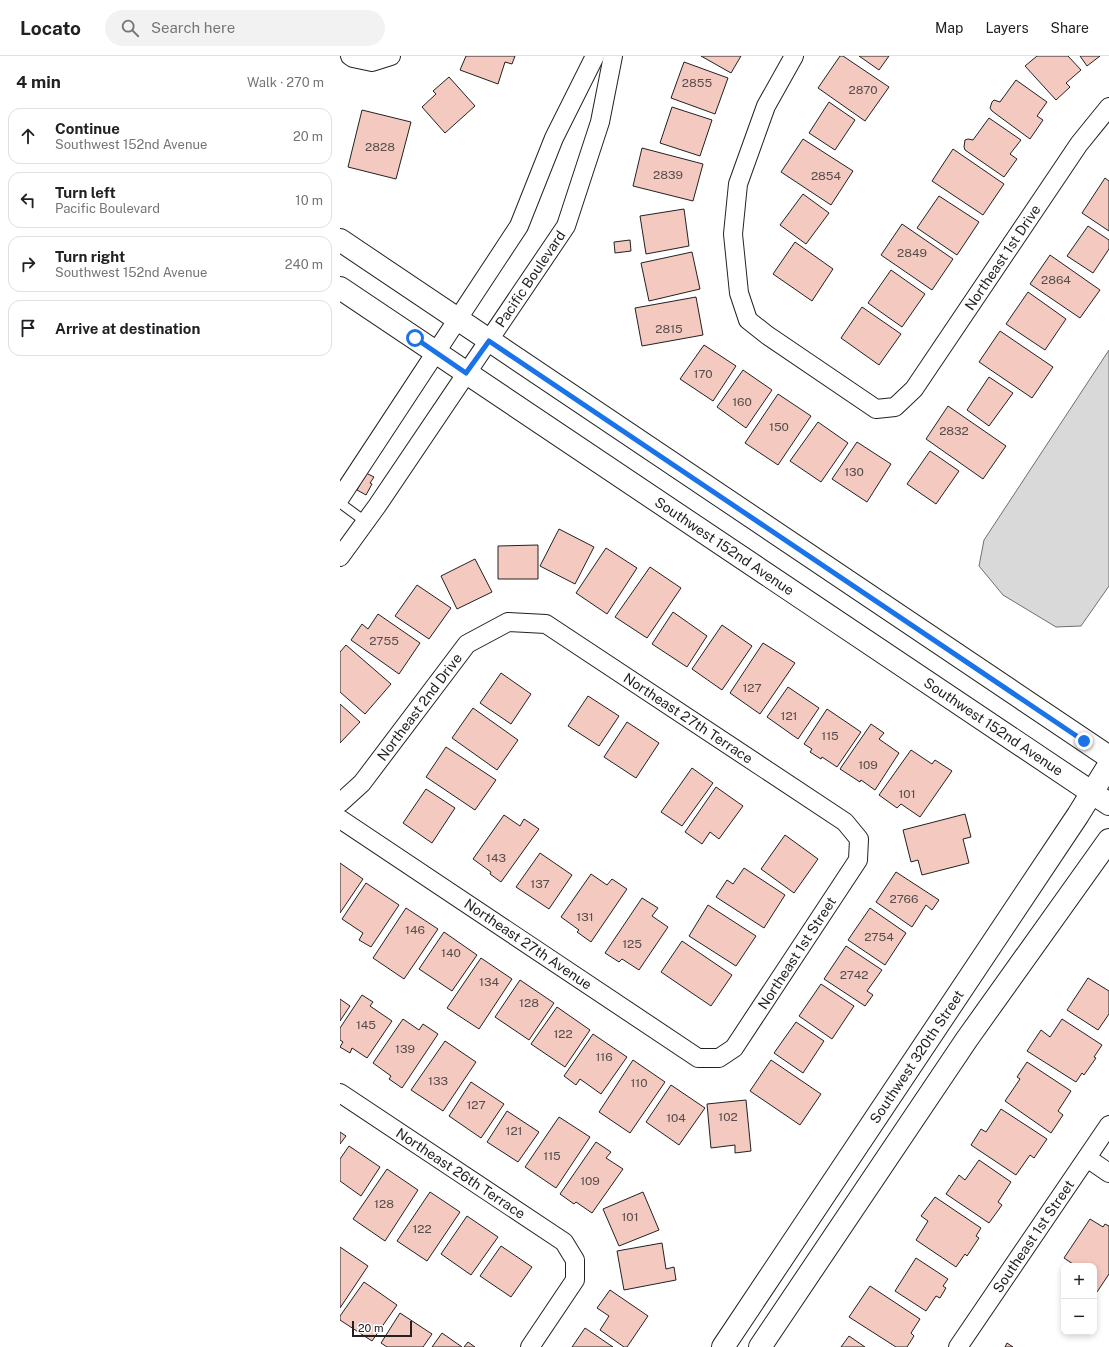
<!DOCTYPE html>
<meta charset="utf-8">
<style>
body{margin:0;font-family:"Public Sans",sans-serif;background:#f2f2f2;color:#202124}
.controls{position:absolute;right:12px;bottom:12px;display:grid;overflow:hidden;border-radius:8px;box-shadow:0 2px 6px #0003}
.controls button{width:36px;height:36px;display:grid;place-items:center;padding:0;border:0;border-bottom:1px solid #e0e0e0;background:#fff;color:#202124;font:20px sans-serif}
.scale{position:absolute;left:12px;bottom:10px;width:60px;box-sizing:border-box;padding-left:4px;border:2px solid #222;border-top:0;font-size:11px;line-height:14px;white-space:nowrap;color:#222;-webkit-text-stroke:3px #fff;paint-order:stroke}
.stop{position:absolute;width:12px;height:12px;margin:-9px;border:3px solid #1a73e8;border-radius:50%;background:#fff}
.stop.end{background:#1a73e8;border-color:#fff;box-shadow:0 1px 4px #0008}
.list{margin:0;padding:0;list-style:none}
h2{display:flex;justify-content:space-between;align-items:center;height:52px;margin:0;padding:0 16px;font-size:17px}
h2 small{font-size:13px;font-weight:400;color:#757577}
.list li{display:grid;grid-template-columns:26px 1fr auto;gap:12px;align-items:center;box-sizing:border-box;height:56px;margin:0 8px 8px;padding:0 8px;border:1px solid #e0e0e0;border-radius:12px}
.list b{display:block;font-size:15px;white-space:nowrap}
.list p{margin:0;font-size:13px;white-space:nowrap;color:#757577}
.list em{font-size:13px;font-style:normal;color:#757577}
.icon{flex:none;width:22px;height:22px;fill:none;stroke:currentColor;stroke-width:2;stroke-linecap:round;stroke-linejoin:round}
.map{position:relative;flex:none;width:769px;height:1291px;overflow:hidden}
header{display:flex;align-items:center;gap:24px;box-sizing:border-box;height:56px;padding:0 20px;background:#fff;border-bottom:1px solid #e0e0e0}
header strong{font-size:19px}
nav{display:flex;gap:22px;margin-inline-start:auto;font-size:14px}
.search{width:280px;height:36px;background:#f2f2f2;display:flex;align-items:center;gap:10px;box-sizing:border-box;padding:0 14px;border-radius:22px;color:#757577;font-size:15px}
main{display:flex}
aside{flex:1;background:#fff}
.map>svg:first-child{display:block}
.water{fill:#d9d9d9;stroke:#6f6f6f}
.building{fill:#f3c9c0;stroke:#222}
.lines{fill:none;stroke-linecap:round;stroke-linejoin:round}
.service-casing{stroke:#222;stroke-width:11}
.minor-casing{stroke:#222;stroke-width:20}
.tertiary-casing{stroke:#222;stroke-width:24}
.service{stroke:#fff;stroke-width:9}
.minor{stroke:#fff;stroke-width:18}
.tertiary{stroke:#fff;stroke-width:22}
.route{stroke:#1a73e8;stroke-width:5}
.labels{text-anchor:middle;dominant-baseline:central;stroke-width:3;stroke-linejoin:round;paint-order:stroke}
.number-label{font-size:12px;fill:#564c4a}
.street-label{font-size:14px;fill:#222;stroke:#fff}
</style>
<header>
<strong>Locato</strong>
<div class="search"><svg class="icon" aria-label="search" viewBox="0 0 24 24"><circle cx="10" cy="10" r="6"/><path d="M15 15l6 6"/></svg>Search here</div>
<nav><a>Map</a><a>Layers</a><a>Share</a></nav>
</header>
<main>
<aside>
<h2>4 min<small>Walk · 270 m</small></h2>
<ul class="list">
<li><svg class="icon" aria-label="ahead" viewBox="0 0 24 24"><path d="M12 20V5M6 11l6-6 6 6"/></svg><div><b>Continue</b><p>Southwest 152nd Avenue</p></div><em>20 m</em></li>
<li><svg class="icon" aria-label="left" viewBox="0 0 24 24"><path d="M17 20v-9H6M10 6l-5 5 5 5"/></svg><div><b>Turn left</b><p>Pacific Boulevard</p></div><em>10 m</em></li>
<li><svg class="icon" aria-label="right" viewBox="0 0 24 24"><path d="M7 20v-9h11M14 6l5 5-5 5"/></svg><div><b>Turn right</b><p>Southwest 152nd Avenue</p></div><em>240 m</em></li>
<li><svg class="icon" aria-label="arrive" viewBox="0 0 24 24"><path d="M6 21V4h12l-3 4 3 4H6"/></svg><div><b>Arrive at destination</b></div></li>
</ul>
</aside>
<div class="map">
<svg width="769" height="1291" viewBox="0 0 769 1291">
<rect width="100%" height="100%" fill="#fff"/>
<path class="water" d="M769,294v236l-28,40 -25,1 -53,-32 -24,-29 5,-26z"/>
<path class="building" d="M126,0h49l-3,8 -7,-2 -7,22 -38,-14z
M361,0h40l-10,17z
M500,0h3l46,31 -24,34 -47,-33z
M519,0h30l-10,14z
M697,0h31l13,14 -15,13 4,4 -14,13 -31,-34z
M740,0h20l-13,10z
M344,6l44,16 -13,36 -44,-16z
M109,21l26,29 -30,27 -23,-26 14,-13 -3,-3z
M676,24l31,22 -10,14 6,4 -13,19 -38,-28 -2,-3 2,-6 2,-2 6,2z
M489,46l26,18 -20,30 -26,-17z
M332,51l40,13 -12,36 -40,-13z
M22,54l49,12 -15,57 -48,-12z
M649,62l32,22 -11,14 7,5 -13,18 -39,-27 -1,-3 1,-7 3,-1 5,1z
M463,83l50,32 -22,34 -50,-33z
M302,92l61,16 -10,37 -60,-15z
M613,93l51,35 -21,31 -51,-34z
M765,122l4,3v50l-27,-18z
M463,138l26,19 -23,31 -26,-19z
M599,140l40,26 -22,33 -40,-27z
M344,153l5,37 -43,8 -6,-38z
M562,168l51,35 -21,31 -51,-35z
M748,170l21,14v9l-16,24 -26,-17z
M290,184l1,11 -16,2 -1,-11z
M455,186l38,27 -21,32 -39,-27z
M352,196l8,37 -51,12 -8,-38z
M710,199l50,35 -20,28 -50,-34z
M551,214l34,24 -23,33 -34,-24z
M688,236l38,27 -21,31 -39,-26z
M356,241l7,38 -61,11 -7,-38z
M522,251l39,27 -22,31 -38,-27z
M660,275l53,36 -21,31 -53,-36z
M364,289l32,21 -23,35 -33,-22z
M403,314l29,20 -26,38 -29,-21z
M649,321l24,16 -24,33 -22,-16z
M438,338l33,22 -33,49 -33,-22z
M608,350l58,40 -23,33 -57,-40z
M478,366l30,21 -27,39 -31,-21z
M517,386l34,22 -24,38 -35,-23z
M590,395l29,20 -23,33 -29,-20z
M26,417l8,4 -4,6 2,1 -6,11 -9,-5z
M219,473l35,18 -19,37 -35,-18z
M198,489v34h-40v-33z
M266,492l31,20 -30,46 -31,-21z
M135,503l17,33 -35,17 -16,-33z
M310,511l31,21 -34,50 -32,-21z
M77,529l34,23 -22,31 -34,-23z
M333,556l34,24 -20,31 -35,-23z
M38,558l42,29 -21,31 -48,-34 11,-16 6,5z
M382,569l30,21 -30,44 -30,-21z
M423,587l32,20 -35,51 -30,-21z
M6,589l45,39 -26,30 -25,-22v-40z
M161,617l30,21 -20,30 -31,-21z
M448,631l31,21 -21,31 -31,-22z
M248,640l31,20 -20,30 -31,-20z
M0,648l20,18 -20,21z
M133,652l45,32 -21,30 -45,-32z
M487,653l34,23 -24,35 -15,-10 -1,2 -11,-7 2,-3 -8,-5z
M287,666l32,21 -23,35 -32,-21z
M531,668l13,9 -5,6 20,14 -24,37 -14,-10 -1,2 -20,-13z
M106,691l50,33 -21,30 -49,-33z
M571,694l21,14 3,-4 17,11 -32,46 -19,-13 -4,4 -18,-13z
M352,712l21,15 -31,43 -21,-14z
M376,731l27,19 -24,33 -9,-7 -8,12 -17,-12z
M86,733l29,19 -23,35 -29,-20z
M625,758l6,23 -8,2 6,24 -47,12 -4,-15 -7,2 -8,-32z
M164,759l16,11 4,-7 15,10 -38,53 -11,-8 1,-2 -18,-13z
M445,779l33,24 -24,34 -33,-24z
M200,797l32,22 -23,34 -33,-22z
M0,807l23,16 -23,34z
M404,812l41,27 -21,33 -48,-31 11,-17 6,4z
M556,816l43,28 -7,10 -6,-5 -14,22 -36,-25z
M251,818l16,11 5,-6 15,10 -36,53 -14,-10 2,-2 -18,-13z
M26,827l33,22 -28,42 -12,-7 4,-7 -21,-14z
M302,842l16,10 -6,8 16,11 -29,43 -17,-11 -3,3 -14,-9z
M368,849l48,31 -20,30 -47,-30z
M66,852l32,21 -34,50 -31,-21z
M530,852l36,25 -21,32 -37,-25z
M104,876l33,23 -25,36 -33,-22z
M342,885l50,34 -21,31 -50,-34z
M506,890l36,24 -15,21 6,4 -8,11 -41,-27z
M141,902l31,21 -33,50 -32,-21z
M748,922l21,13v23l-11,16 -31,-20z
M180,924l34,23 -25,37 -34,-23z
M481,928l33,22 -22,33 -33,-23z
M22,939l11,7 -3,4 22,15 -25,37 -15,-10 -2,5 -10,-6 3,-5 -3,-2v-12z
M0,943l10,7 -10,15z
M217,951l33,23 -25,37 -34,-23z
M63,963l16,11 4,-6 15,10 -36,54 -13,-9 2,-3 -18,-13z
M722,963l40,26 -8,12 2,1 -12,17 -2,-2 -6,9 -49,-31 14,-21 9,7z
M456,966l28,19 -21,32 -29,-20z
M253,978l34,23 -26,37 -21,-15 -4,6 -12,-9z
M105,985l31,21 -33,49 -32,-21z
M293,1004l32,22 -35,51 -31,-21z
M431,1004l50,34 -21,31 -50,-34z
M687,1006l44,29 -13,20 5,4 -12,18 -46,-32 15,-22 -3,-2z
M131,1026l33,22 -23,34 -32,-22z
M331,1029l34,23 -26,37 -33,-23z
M406,1044l5,51 -16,2v-8l-24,3 -4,-44z
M661,1053l46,30 -13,19 -4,-3 -14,20 -45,-30 10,-16 5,3z
M167,1055l32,21 -21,30 -31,-20z
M219,1061l31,20 -34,51 -31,-21z
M0,1076l6,4 -6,8z
M256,1086l15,10 -5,6 17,11 -31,44 -16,-11 -2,2 -14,-10z
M9,1090l31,21 -19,29 -21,-15v-22z
M639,1104l32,22 -13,20 4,3 -13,18 -43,-29 13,-19 6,5z
M47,1113l31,21 -33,51 -32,-22z
M90,1136l30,20 -33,49 -30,-20z
M303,1136l16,38 -40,16 -16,-37z
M595,1141l46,31 -5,8 3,2 -12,18 -2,-2 -9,13 -40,-27 12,-19 -7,-5z
M127,1160l31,21 -27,38 -30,-21z
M750,1163l13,8 2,-3 4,2v48l-12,18 -3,-2v-24h-18l-12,-8z
M322,1187l4,26 8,-2 2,13 -52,10 -7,-39z
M161,1190l31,21 -21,30 -31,-21z
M0,1191l28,19 -28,42z
M576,1202l32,21 -5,7 3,2 -6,10 -4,-2 -10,15 -31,-20z
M24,1226l33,23 -25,36 -32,-21v-4z
M530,1230l50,33 -9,14 3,3 -7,11h-11l-47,-30z
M270,1234l38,26 -21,31h-3l-24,-17 9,-14 -12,-8z
M60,1257l32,21 -9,13h-36l-6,-4z
M245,1272l28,19h-41z
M102,1277l20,14h-30z
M509,1280l16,11h-24z
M128,1286l7,5h-11z
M667,1287l6,4h-8z"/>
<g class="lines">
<defs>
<path id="service" d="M0,447l26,19"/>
<g id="minor">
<path d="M10,0l3,2 19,4 19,-6"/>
<path id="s1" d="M454,0l-28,50 -28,78 -5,50 6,59 9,27 19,15 109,74 19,-2 19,-18 165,-245 30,-37"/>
<path d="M0,442l179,-272 35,-88 41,-82"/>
<path id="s2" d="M0,501l37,-51 189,-280 34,-104 13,-66"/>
<path id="s3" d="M0,747l22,-20 105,-139 41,-22 38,2 299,198 14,17 -1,21 -124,188 -15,10h-21l-358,-239"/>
<path id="s4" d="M0,1037l224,149 11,18v20l-45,67"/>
<path d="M747,1102l22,15"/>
<path id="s5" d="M618,1291l151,-222"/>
</g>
<g id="tertiary">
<path d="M0,184l769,517"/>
<path id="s6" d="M0,232l769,516"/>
<path id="s7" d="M383,1291l355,-532 31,-50"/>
<path d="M420,1291l207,-308 142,-199"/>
</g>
</defs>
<use href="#service" class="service-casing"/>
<use href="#minor" class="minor-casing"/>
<use href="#tertiary" class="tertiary-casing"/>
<use href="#service" class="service"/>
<use href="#minor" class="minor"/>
<use href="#tertiary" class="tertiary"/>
</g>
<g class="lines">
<path class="route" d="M75,282l51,35 23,-32 595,400"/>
</g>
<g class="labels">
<g class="number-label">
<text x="357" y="27">2855</text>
<text x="523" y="34">2870</text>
<text x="40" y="91">2828</text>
<text x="328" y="119">2839</text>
<text x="486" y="120">2854</text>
<text x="572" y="197">2849</text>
<text x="716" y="224">2864</text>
<text x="329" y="273">2815</text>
<text x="363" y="318">170</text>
<text x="402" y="346">160</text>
<text x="439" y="371">150</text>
<text x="614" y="375">2832</text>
<text x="514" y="416">130</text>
<text x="44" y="585">2755</text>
<text x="412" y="632">127</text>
<text x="449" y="660">121</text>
<text x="490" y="680">115</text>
<text x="528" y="709">109</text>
<text x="567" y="738">101</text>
<text x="156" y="802">143</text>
<text x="200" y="828">137</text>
<text x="564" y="843">2766</text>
<text x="245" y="861">131</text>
<text x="75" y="874">146</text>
<text x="539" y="881">2754</text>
<text x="292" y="888">125</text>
<text x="111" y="897">140</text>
<text x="514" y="919">2742</text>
<text x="149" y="926">134</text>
<text x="189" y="947">128</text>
<text x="26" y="969">145</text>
<text x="223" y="978">122</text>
<text x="65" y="993">139</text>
<text x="264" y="1001">116</text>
<text x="98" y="1025">133</text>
<text x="299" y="1027">110</text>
<text x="136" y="1049">127</text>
<text x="388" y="1061">102</text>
<text x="336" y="1062">104</text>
<text x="174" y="1075">121</text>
<text x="212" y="1100">115</text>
<text x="250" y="1125">109</text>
<text x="44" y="1148">128</text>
<text x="290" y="1161">101</text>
<text x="82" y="1173">122</text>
</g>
<g class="street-label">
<text stroke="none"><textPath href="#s1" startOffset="638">Northeast 1st Drive</textPath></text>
<text stroke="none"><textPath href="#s2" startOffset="337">Pacific Boulevard</textPath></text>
<text stroke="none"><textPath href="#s6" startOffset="463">Southwest 152nd Avenue</textPath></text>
<text stroke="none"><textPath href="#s3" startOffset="125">Northeast 2nd Drive</textPath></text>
<text stroke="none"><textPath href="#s3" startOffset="459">Northeast 27th Terrace</textPath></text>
<text stroke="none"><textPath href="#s6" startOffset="787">Southwest 152nd Avenue</textPath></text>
<text transform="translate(188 888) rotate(34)">Northeast 27th Avenue</text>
<text transform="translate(457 897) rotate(-57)">Northeast 1st Street</text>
<text stroke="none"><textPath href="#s7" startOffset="349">Southwest 320th Street</textPath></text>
<text stroke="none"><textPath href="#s4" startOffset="145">Northeast 26th Terrace</textPath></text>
<text stroke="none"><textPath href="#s5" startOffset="134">Southeast 1st Street</textPath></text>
</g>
</g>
</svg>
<div class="controls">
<button>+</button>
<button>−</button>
</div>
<div class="scale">20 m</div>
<div class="stop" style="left:75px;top:282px"></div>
<div class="stop end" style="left:744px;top:685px"></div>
</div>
</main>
